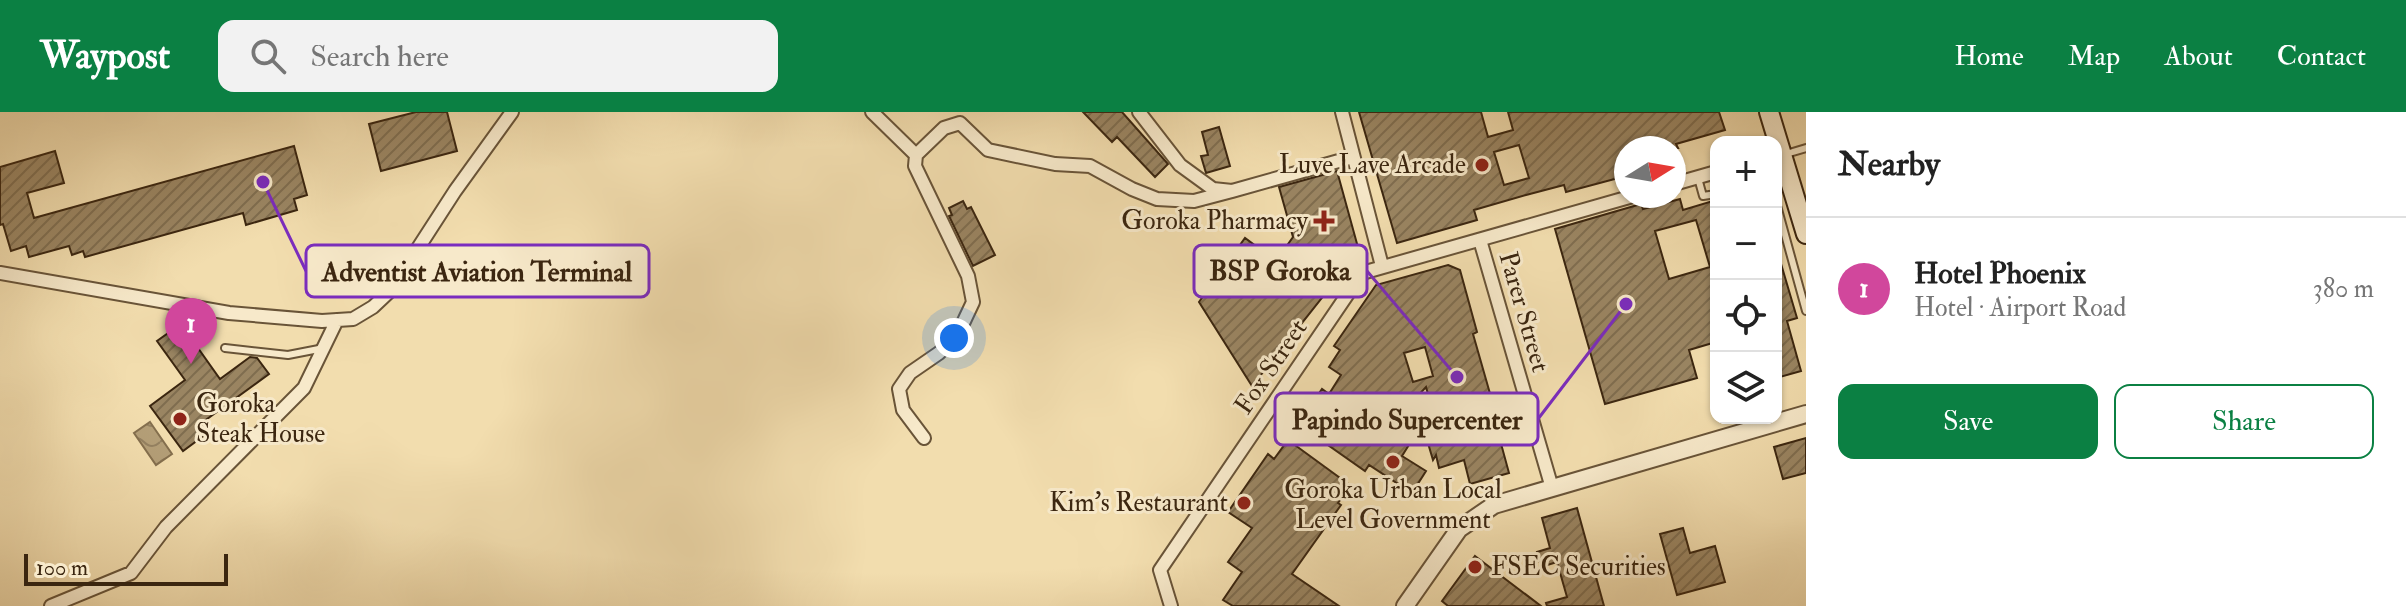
<!DOCTYPE html>
<meta charset="utf-8">
<style>
body{margin:0;font-family:"IM FELL Double Pica",serif;background:#f2f2f2;color:#222}
.controls{position:absolute;right:24px;top:24px;display:grid;overflow:hidden;border-radius:16px;box-shadow:0 2px 6px #0004}
.controls button{width:72px;height:72px;display:grid;place-items:center;padding:0;border:0;border-bottom:2px solid #e0e0e0;background:#fff;color:#222;font:40px sans-serif}
.compass{position:absolute;left:1614px;top:24px;width:72px;height:72px;border-radius:50%;background:#fff;box-shadow:0 2px 6px #0004;rotate:79deg}
.scale{position:absolute;left:24px;bottom:20px;width:204px;box-sizing:border-box;padding-left:8px;border:4px solid #3b2610;border-top:0;font-size:22px;line-height:28px;white-space:nowrap;color:#3b2610;-webkit-text-stroke:6px #f7e9ca;paint-order:stroke}
.you{position:absolute;left:954px;top:226px;width:28px;height:28px;margin:-20px;border:6px solid #fff;border-radius:50%;background:#1a73e8;box-shadow:0 0 0 12px #1a73e833}
.badge{display:grid;place-items:center;width:52px;height:52px;border-radius:50%;background:#0b8043;color:#fff;font-size:26px;font-weight:700}
.pin{position:absolute;translate:-50% -66px;filter:drop-shadow(0 2px 4px #0008)}
.pin::after{content:'';position:absolute;top:42px;width:28px;height:24px;background:inherit;clip-path:polygon(0 0,100% 0,50% 100%)}
.list{margin:0;padding:0;list-style:none}
h2{display:flex;justify-content:space-between;align-items:center;height:104px;margin:0;padding:0 32px;font-size:34px}
h2 small{font-size:26px;font-weight:400;color:#767676}
.list li{display:grid;grid-template-columns:52px 1fr auto;gap:24px;align-items:center;box-sizing:border-box;height:144px;padding:0 32px;border-top:2px solid #e0e0e0}
.list b{display:block;font-size:30px;white-space:nowrap}
.list p{margin:0;font-size:26px;white-space:nowrap;color:#767676}
.list em{font-size:26px;font-style:normal;color:#767676}
.actions{display:flex;gap:16px;padding:24px 32px}
.actions a{flex:1;padding:18px 0;border:2px solid #0b8043;border-radius:16px;text-align:center;font-size:28px;color:#0b8043}
.actions .main{background:#0b8043;color:#fff}
.icon{flex:none;width:44px;height:44px;fill:none;stroke:currentColor;stroke-width:2;stroke-linecap:round;stroke-linejoin:round}
.map{position:relative;flex:none;width:1806px;height:494px;overflow:hidden}
header{display:flex;align-items:center;gap:48px;box-sizing:border-box;height:112px;padding:0 40px;background:#0b8043;color:#fff}
header strong{font-size:38px}
nav{display:flex;gap:44px;margin-inline-start:auto;font-size:28px}
.search{width:560px;height:72px;background:#f2f2f2;display:flex;align-items:center;gap:20px;box-sizing:border-box;padding:0 28px;border-radius:16px;color:#767676;font-size:30px}
main{display:flex}
aside{flex:1;background:#fff}
.map>svg:first-child{display:block}
.water{fill:url(#water-waves);stroke:#846f4e;stroke-width:2}
.building{fill:url(#building-hatch);stroke:#3b2610;stroke-width:2;fill-rule:evenodd}
.lines{fill:none;stroke-linecap:round;stroke-linejoin:round}
.service-casing{stroke:#695438;stroke-width:10}
.minor-casing{stroke:#695438;stroke-width:16}
.tertiary-casing{stroke:#695438;stroke-width:20}
.secondary-casing{stroke:#3b2610;stroke-width:22}
.service{stroke:#f7e9ca;stroke-width:6}
.minor{stroke:#f7e9ca;stroke-width:12}
.tertiary{stroke:#f7e9ca;stroke-width:16}
.secondary{stroke:#f7e9ca;stroke-width:18}
.poi-dot{fill:#8f2418;stroke:#f7e9ca;stroke-width:3}
.labels{text-anchor:middle;dominant-baseline:central;stroke-width:6;stroke-linejoin:round;paint-order:stroke}
.poi-label{font-size:26px;fill:#3b2610;stroke:#f7e9ca;text-anchor:end}
.street-label{font-size:26px;fill:#3b2610;stroke:#f7e9ca}
.leader{fill:none;stroke:#7b2cbf;stroke-width:3}
.callout-dot{fill:#7b2cbf;stroke:#f7e9ca;stroke-width:3}
.callout{fill:#f7e9ca;stroke:#7b2cbf;stroke-width:3}
.callout-label{font-size:28px;text-anchor:middle;font-weight:bold;fill:#3b2610}
</style>
<header>
<strong>Waypost</strong>
<div class="search"><svg class="icon" aria-label="search" viewBox="0 0 24 24"><circle cx="10" cy="10" r="6"/><path d="M15 15l6 6"/></svg>Search here</div>
<nav><a>Home</a><a>Map</a><a>About</a><a>Contact</a></nav>
</header>
<main>
<div class="map">
<svg width="1806" height="494" viewBox="0 0 1806 494">
<defs>
<pattern id="water-waves" width="16" height="10" patternUnits="userSpaceOnUse" patternTransform="scale(2)"><rect width="16" height="10" fill="#b49f78"/><path d="M0 5q4-4 8 0t8 0" fill="none" stroke="#948161"/></pattern>
<pattern id="building-hatch" width="6" height="6" patternUnits="userSpaceOnUse" patternTransform="scale(2)"><rect width="6" height="6" fill="#9a8562"/><path d="M-1 1l2-2M0 6l6-6M5 7l2-2" fill="none" stroke="#7f6d4f"/></pattern>
</defs>
<rect width="100%" height="100%" fill="#f2ddae"/>
<filter id="stains"><feTurbulence type="fractalNoise" baseFrequency=".0025" numOctaves="4"/><feColorMatrix values="0 0 0 0 .2 0 0 0 0 .09 0 0 0 0 .02 0 0 0 .5 -.17"/></filter>
<radialGradient id="worn" r=".72"><stop offset=".6" stop-color="#630" stop-opacity="0"/><stop offset="1" stop-color="#630" stop-opacity=".3"/></radialGradient>
<path class="water" d="M150,310l22,32 -16,11 -22,-32z"/>
<path class="building" d="M416,0h31l10,39 -76,20 -12,-47z
M1083,0h39l46,52 -13,13 -38,-40 -5,5z
M1359,0h122l7,25 25,-7 -5,-18h211l6,18 -49,14 2,4h-52v28l-60,16 -2,-7 -38,10 -52,15 3,10 -80,23zM1519,33l10,33 -25,7 -10,-33z
M1219,15l11,39 -24,7 -5,-17 7,-1 -6,-23z
M294,34l13,49 -13,4 3,11 -51,15 -3,-12 -158,44 -2,-6 -11,4 -3,-9 -40,11 -3,-11 -15,5 -8,-27 -3,1v-58l55,-16 9,32 -37,10 7,25z
M1337,59l22,80 -107,135 -53,-84 46,-64 31,23 17,-24 -14,-50z
M1680,87l3,11 33,-10v142l-27,8 8,28 -92,26 -50,-175 86,-25 2,5zM1696,108l14,47 -41,12 -14,-48z
M963,89l4,8 4,-2 24,48 -22,11 -24,-50 3,-1 -3,-7z
M1779,145l18,61 -10,3 14,50 -25,7v-120z
M1448,153l12,5 17,62 -4,2 30,105 -3,1 9,33 -39,11 -6,-24 -25,8 -3,-13 -3,5 -11,-37 13,-4 -9,-32 -12,13 -8,-5 -19,28 25,17 -10,16 24,15 -14,22 -43,-28 -4,6 -67,-47 24,-35 7,5 12,-19 -12,-8 11,-17 -6,-4 42,-61zM1425,235l8,29 -20,6 -9,-29z
M181,212l39,55 30,-22 7,1 12,16 -66,48 7,9 -27,20 -33,-45 35,-26 -28,-39z
M1806,326v35l-23,6 -9,-32z
M1288,328l63,46 -13,17 3,2 -49,69 47,32h-106l-10,-6 19,-28 -14,-10 24,-34 -24,-16 40,-58 6,5z
M1577,396l27,98h-57l-1,-3 21,-6 -10,-35 -16,5 -4,-15 13,-4 -8,-30z
M1683,416l7,25 25,-7 10,36 -48,13 -17,-61z
M1475,444l66,50h-93l-6,-5z"/>
<g class="lines">
<defs>
<path id="service" d="M1786,42l20,-6
M1698,66l5,18 13,-2
M1776,90l30,109
M225,236l63,7 36,-7"/>
<path id="minor" d="M872,0l44,43
M1139,0l41,53 33,24 19,2 121,-34
M1342,0l40,154
M1674,72l42,-12
M1480,128l72,248
M0,161l229,40 93,8 31,-2 20,-12 18,-17 64,-99 57,-79
M924,326l-21,-28 -4,-21 11,-16 29,-20 18,-17 16,-34 -5,-26 -53,-110 1,-11 28,-27 16,-5 28,27 67,14 35,2 42,23 25,10 37,2 38,-10
M51,494l80,-33 35,-46 138,-139 33,-68
M1171,494l-11,-36 202,-297 271,-77"/>
<path id="tertiary" d="M1405,494l54,-77 35,-24 312,-91"/>
<path id="secondary" d="M1769,0l37,122"/>
</defs>
<use href="#service" class="service-casing"/>
<use href="#minor" class="minor-casing"/>
<use href="#tertiary" class="tertiary-casing"/>
<use href="#secondary" class="secondary-casing"/>
<use href="#service" class="service"/>
<use href="#minor" class="minor"/>
<use href="#tertiary" class="tertiary"/>
<use href="#secondary" class="secondary"/>
</g>
<g class="poi-dot">
<circle cx="1482" cy="53" r="8"/>
<path d="M1320 97h8v8h8v8h-8v8h-8v-8h-8v-8h8z"/>
<circle cx="180" cy="307" r="8"/>
<circle cx="1393" cy="350" r="8"/>
<circle cx="1244" cy="391" r="8"/>
<circle cx="1475" cy="455" r="8"/>
</g>
<g class="labels">
<g class="poi-label">
<text x="1466" y="53">Luve Lave Arcade</text>
<text x="1308" y="109">Goroka Pharmacy</text>
<text x="196" y="292" text-anchor="start">Goroka<tspan x="196" dy="30">Steak House</tspan></text>
<text x="1393" y="378" text-anchor="middle">Goroka Urban Local<tspan x="1393" dy="30">Level Government</tspan></text>
<text x="1228" y="391">Kim's Restaurant</text>
<text x="1491" y="455" text-anchor="start">FSEC Securities</text>
</g>
<g class="street-label">
<text transform="translate(1524 200) rotate(74)">Parer Street</text>
<text transform="translate(1271 255) rotate(-56)">Fox Street</text>
</g>
</g>
<path class="leader" d="M1457 265L1367 159M263 70L306 159M1626 192L1538 307"/>
<g class="callout-dot">
<circle cx="1457" cy="265" r="8"/>
<circle cx="263" cy="70" r="8"/>
<circle cx="1626" cy="192" r="8"/>
</g>
<g class="callout">
<rect x="1194" y="133" width="173" height="52" rx="8"/>
<rect x="306" y="133" width="343" height="52" rx="8"/>
<rect x="1275" y="281" width="263" height="52" rx="8"/>
</g>
<g class="callout-label">
<text x="1280" y="168">BSP Goroka</text>
<text x="477" y="169">Adventist Aviation Terminal</text>
<text x="1407" y="317">Papindo Supercenter</text>
</g>
<rect width="100%" height="100%" filter="url(#stains)"/>
<rect width="100%" height="100%" fill="url(#worn)"/>
</svg>
<div class="controls">
<button>+</button>
<button>−</button>
<button><svg class="icon" aria-label="locate" viewBox="0 0 24 24"><circle cx="12" cy="12" r="6"/><path d="M12 2v4M12 18v4M2 12h4M18 12h4"/></svg></button>
<button><svg class="icon" aria-label="layers" viewBox="0 0 24 24"><path d="M12 4l9 5-9 5-9-5zM3 14l9 5 9-5"/></svg></button>
</div>
<svg class="compass" viewBox="-18 -18 36 36"><path d="M0-13l5 13h-10z" fill="#e53935"/><path d="M0 13l5-13h-10z" fill="#767676"/></svg>
<div class="scale">100 m</div>
<div class="you"></div>
<div class="pin badge" style="left:191px;top:252px;background:#d1479c">1</div>
</div>
<aside>
<h2>Nearby<small></small></h2>
<ul class="list">
<li><span class="badge" style="background:#d1479c">1</span><div><b>Hotel Phoenix</b><p>Hotel · Airport Road</p></div><em>380 m</em></li>
</ul>
<div class="actions"><a class="main">Save</a><a>Share</a></div>
</aside>
</main>
